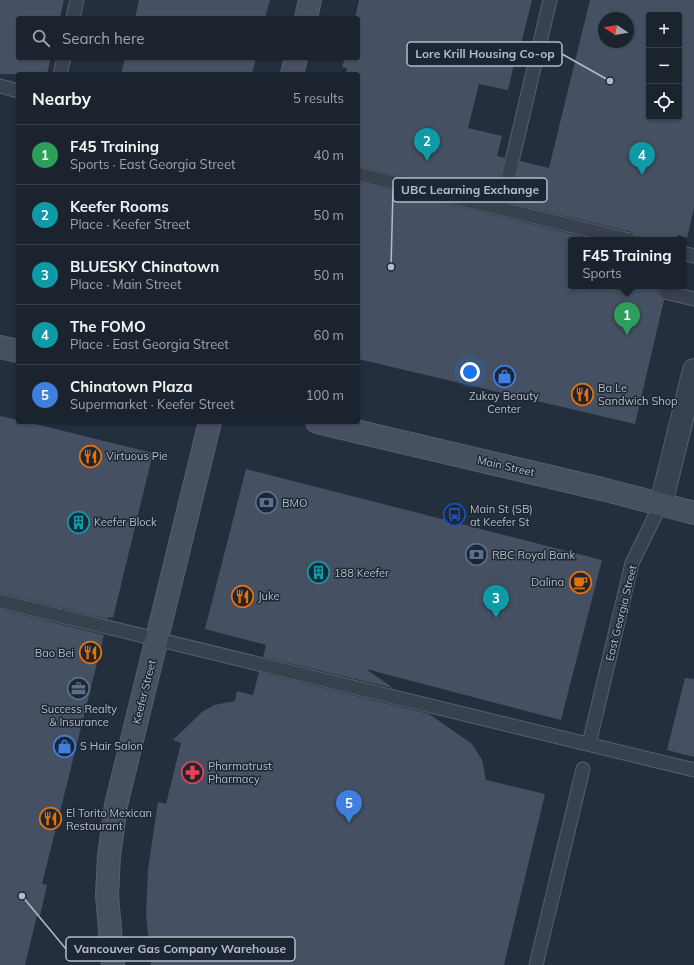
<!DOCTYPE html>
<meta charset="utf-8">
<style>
body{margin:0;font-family:Mulish,sans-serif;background:#242b36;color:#f1f3f6}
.controls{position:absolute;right:12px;top:12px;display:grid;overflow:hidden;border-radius:4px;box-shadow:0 1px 3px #0004}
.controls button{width:36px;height:36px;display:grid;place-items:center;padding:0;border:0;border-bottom:1px solid #39404a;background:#1b232e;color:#f1f3f6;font:20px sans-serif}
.compass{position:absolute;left:598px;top:12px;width:36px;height:36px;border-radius:50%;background:#1b232e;box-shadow:0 1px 3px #0004;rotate:282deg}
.you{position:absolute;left:470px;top:372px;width:14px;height:14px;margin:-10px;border:3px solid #fff;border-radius:50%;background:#1a73e8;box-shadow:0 0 0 6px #1a73e833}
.badge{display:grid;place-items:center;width:26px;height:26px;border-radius:50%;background:#2563eb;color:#fff;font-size:13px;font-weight:700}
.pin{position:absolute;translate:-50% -33px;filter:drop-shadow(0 1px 2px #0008)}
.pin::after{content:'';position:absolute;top:21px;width:14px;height:12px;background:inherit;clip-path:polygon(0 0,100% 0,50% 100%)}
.popup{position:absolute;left:568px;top:237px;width:118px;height:52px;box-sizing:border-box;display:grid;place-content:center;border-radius:4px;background:#1b232e;filter:drop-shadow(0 1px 3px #0005);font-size:13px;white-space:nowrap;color:#a0a4aa}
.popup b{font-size:15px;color:#f1f3f6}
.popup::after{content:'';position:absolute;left:50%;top:100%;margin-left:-8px;border:8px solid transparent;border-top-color:#1b232e}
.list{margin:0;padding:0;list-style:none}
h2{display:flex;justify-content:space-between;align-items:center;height:52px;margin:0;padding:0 16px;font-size:17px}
h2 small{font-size:13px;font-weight:400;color:#a0a4aa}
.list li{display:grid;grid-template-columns:26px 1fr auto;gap:12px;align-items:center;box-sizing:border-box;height:60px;padding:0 16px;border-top:1px solid #39404a}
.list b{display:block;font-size:15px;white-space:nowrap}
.list p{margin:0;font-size:13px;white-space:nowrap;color:#a0a4aa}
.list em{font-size:13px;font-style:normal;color:#a0a4aa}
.icon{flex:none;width:22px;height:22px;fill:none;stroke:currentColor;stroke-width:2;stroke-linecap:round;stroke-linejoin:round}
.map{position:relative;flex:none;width:694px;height:965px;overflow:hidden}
.search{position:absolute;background:#1b232e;box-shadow:0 1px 3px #0004;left:16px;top:16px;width:344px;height:44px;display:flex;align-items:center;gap:10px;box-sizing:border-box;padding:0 14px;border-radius:4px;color:#a0a4aa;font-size:15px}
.panel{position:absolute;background:#1b232e;box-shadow:0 1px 3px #0004;left:16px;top:72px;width:344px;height:352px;border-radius:4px}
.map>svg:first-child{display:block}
.building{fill:#455162;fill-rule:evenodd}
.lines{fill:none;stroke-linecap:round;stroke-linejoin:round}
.lane-casing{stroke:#565f6c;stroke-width:15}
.street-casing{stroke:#565f6c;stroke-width:24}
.secondary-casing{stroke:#565f6c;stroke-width:24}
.lane{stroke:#38414e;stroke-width:13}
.street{stroke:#38414e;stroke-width:22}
.secondary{stroke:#465061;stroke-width:22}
.labels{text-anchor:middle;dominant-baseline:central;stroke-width:3;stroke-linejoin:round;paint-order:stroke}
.poi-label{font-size:11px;fill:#b4bcc9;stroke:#1d2633;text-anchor:start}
.street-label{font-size:11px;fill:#b4bcc9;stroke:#1d2633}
.leader{fill:none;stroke:#b4bcc9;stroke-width:1.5}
.callout-dot{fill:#b4bcc9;stroke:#1d2633;stroke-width:1.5}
.callout{fill:#1d2633;stroke:#b4bcc9;stroke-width:1.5}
.callout-label{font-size:12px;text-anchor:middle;font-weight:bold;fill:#b4bcc9}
</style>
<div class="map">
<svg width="694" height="965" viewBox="0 0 694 965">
<rect width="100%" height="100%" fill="#242f3e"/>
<path class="building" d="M0,0h64l-4,18h-42v40h33l-4,16h-47z
M139,0h131l-5,18h-130z
M359,0h173l-14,56h-2l-8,34 -29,-6 -11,44 34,8 -5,20 8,2 -10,41 -137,-33v-92h-12l1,-6 -5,-1 3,-9h13v-40h-3z
M590,0h104v208l-7,30 -9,-3 -1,5h-39l-2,-5 -4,-3 -122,-29 10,-42 29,7zM649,15h30v102h-30zM604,18h24v24h-24z
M125,58h131l-4,16h-131z
M358,182l238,58h-25v46h89l-3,4v4l3,4 4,2 -29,124 -277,-65z
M0,416l18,4v2h9l126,31 -40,165 -5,-1v2l-108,-26z
M246,469l356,91 -41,160 -195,-51 27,19 -130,-31 3,-12 -61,-16z
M0,609l104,26 -62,249 5,1 -7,31 -3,-1 -12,50h-25z
M259,672l170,42 43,30 10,16 4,20 59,14 -41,171h-353l-5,-51 2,-45 10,-67 8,2 15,-61 -8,-3 29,-28 12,-7 21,-4 2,-10 16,4z
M685,678l9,1v78l-27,-7z"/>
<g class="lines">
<defs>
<path id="lane" d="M73,18l4,-18
M60,74l4,-16
M0,86l18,5
M358,174l272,66
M501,208l49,-208
M683,253l11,3
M665,292l29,7
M0,601l694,169
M589,744l43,-181 29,-59
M536,965l47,-196"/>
<path id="street" d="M661,504l33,-134"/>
<path id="secondary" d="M306,18l4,-18
M292,74l4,-16
M0,347l18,4
M317,422l289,68 88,23
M113,965l-6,-70 2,-39 7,-51 94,-383"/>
</defs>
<use href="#lane" class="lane-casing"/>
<use href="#street" class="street-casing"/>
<use href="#secondary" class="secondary-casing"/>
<use href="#lane" class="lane"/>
<use href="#street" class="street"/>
<use href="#secondary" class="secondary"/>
</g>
<defs>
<symbol id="shop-ring" viewBox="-11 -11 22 22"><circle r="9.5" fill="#1d2633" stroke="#3f7fe0" stroke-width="1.5"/><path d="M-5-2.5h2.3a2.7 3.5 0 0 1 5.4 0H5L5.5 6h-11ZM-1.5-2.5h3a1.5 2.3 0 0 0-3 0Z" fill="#3f7fe0"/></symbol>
<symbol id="restaurant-ring" viewBox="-11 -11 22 22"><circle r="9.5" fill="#1d2633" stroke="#e8710a" stroke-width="1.5"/><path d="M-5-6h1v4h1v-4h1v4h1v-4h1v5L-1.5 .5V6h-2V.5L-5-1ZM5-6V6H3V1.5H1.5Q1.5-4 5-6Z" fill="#e8710a"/></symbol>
<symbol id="bank-ring" viewBox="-11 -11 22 22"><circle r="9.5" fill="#1d2633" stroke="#5c6f8a" stroke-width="1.5"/><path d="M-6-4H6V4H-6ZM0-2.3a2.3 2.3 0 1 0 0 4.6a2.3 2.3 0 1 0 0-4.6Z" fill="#5c6f8a"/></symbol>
<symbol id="bus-ring" viewBox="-11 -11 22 22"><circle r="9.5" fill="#1d2633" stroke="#1a4fb4" stroke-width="1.5"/><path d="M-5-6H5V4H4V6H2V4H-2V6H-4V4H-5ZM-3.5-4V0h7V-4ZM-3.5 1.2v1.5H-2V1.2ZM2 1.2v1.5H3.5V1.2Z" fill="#1a4fb4"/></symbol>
<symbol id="building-ring" viewBox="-11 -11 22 22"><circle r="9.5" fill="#1d2633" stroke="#0f9aa8" stroke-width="1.5"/><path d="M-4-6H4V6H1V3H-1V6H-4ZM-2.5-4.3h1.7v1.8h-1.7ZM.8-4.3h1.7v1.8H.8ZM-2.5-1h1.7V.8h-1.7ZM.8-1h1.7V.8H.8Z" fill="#0f9aa8"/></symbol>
<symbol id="cafe-ring" viewBox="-11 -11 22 22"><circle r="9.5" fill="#1d2633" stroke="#e8710a" stroke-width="1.5"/><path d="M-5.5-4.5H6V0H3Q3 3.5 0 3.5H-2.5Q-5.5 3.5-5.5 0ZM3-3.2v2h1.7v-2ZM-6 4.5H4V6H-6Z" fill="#e8710a"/></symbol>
<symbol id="office-ring" viewBox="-11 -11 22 22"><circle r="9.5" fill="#1d2633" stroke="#5c6f8a" stroke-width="1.5"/><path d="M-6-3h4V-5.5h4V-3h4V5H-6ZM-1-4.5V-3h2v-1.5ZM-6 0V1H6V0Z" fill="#5c6f8a"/></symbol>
<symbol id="pharmacy-ring" viewBox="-11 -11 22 22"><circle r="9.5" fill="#1d2633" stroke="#e0444e" stroke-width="1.5"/><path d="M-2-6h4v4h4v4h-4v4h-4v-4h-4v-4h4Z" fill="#e0444e"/></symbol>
</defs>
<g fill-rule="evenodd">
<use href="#shop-ring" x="492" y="364" width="25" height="25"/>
<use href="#restaurant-ring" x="570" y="382" width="25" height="25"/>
<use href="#restaurant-ring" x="78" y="444" width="25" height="25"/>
<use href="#bank-ring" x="254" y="490" width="25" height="25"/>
<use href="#bus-ring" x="442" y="502" width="25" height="25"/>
<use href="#building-ring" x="66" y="510" width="25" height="25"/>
<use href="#bank-ring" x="464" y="542" width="25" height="25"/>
<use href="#building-ring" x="306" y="560" width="25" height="25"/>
<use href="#cafe-ring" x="568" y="570" width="25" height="25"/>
<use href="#restaurant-ring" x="230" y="584" width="25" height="25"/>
<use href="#restaurant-ring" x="78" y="640" width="25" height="25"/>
<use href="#office-ring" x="66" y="676" width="25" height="25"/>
<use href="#shop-ring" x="52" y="734" width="25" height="25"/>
<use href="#pharmacy-ring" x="180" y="760" width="25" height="25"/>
<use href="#restaurant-ring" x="38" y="806" width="25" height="25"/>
</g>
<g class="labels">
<g class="poi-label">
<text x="598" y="388">Ba Le<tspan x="598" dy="13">Sandwich Shop</tspan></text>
<text x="504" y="396" text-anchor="middle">Zukay Beauty<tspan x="504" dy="13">Center</tspan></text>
<text x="106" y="456">Virtuous Pie</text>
<text x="282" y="503">BMO</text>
<text x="470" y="509">Main St (SB)<tspan x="470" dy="13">at Keefer St</tspan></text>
<text x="94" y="522">Keefer Block</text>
<text x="492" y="555">RBC Royal Bank</text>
<text x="334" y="573">188 Keefer</text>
<text x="564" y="582" text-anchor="end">Dalina</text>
<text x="258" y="596">Juke</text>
<text x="74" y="653" text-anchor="end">Bao Bei</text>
<text x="79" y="709" text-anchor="middle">Success Realty<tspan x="79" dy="13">&amp; Insurance</tspan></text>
<text x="80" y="746">S Hair Salon</text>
<text x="208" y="766">Pharmatrust<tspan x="208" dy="13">Pharmacy</tspan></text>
<text x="66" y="813">El Torito Mexican<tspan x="66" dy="13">Restaurant</tspan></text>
</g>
<g class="street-label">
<text transform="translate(506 466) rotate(13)">Main Street</text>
<text transform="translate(621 613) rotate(-76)">East Georgia Street</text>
<text transform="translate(144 692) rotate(-76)">Keefer Street</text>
</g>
</g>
<path class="leader" d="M610 81L562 54M391 267L393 190M22 896L66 949"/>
<g class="callout-dot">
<circle cx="610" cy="81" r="4"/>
<circle cx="391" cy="267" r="4"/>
<circle cx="22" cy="896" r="4"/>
</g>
<g class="callout">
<rect x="407" y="42" width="155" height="24" rx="4"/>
<rect x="393" y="178" width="154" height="24" rx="4"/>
<rect x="66" y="937" width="229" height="24" rx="4"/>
</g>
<g class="callout-label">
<text x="485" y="58">Lore Krill Housing Co-op</text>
<text x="470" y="194">UBC Learning Exchange</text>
<text x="180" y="953">Vancouver Gas Company Warehouse</text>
</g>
</svg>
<div class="controls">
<button>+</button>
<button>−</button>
<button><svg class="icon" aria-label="locate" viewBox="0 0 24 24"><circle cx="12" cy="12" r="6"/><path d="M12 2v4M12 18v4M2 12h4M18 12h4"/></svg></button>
</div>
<svg class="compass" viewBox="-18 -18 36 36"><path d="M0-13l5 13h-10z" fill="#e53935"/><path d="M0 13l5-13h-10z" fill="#a0a4aa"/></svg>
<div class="you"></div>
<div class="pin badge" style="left:627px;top:335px;background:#2e9e5b">1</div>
<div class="popup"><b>F45 Training</b>Sports</div>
<div class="pin badge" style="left:427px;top:161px;background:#0f9aa8">2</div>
<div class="pin badge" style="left:496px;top:618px;background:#0f9aa8">3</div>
<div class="pin badge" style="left:642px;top:175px;background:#0f9aa8">4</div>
<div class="pin badge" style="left:349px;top:823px;background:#3f7fe0">5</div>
<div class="search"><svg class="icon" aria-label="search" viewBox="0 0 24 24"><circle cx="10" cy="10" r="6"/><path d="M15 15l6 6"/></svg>Search here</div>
<section class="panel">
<h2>Nearby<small>5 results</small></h2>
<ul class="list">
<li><span class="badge" style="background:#2e9e5b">1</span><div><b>F45 Training</b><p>Sports · East Georgia Street</p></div><em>40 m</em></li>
<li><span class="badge" style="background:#0f9aa8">2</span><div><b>Keefer Rooms</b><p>Place · Keefer Street</p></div><em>50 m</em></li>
<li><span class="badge" style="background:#0f9aa8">3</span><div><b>BLUESKY Chinatown</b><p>Place · Main Street</p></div><em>50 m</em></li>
<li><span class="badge" style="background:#0f9aa8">4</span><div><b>The FOMO</b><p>Place · East Georgia Street</p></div><em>60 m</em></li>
<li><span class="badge" style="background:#3f7fe0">5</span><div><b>Chinatown Plaza</b><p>Supermarket · Keefer Street</p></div><em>100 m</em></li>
</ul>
</section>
</div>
